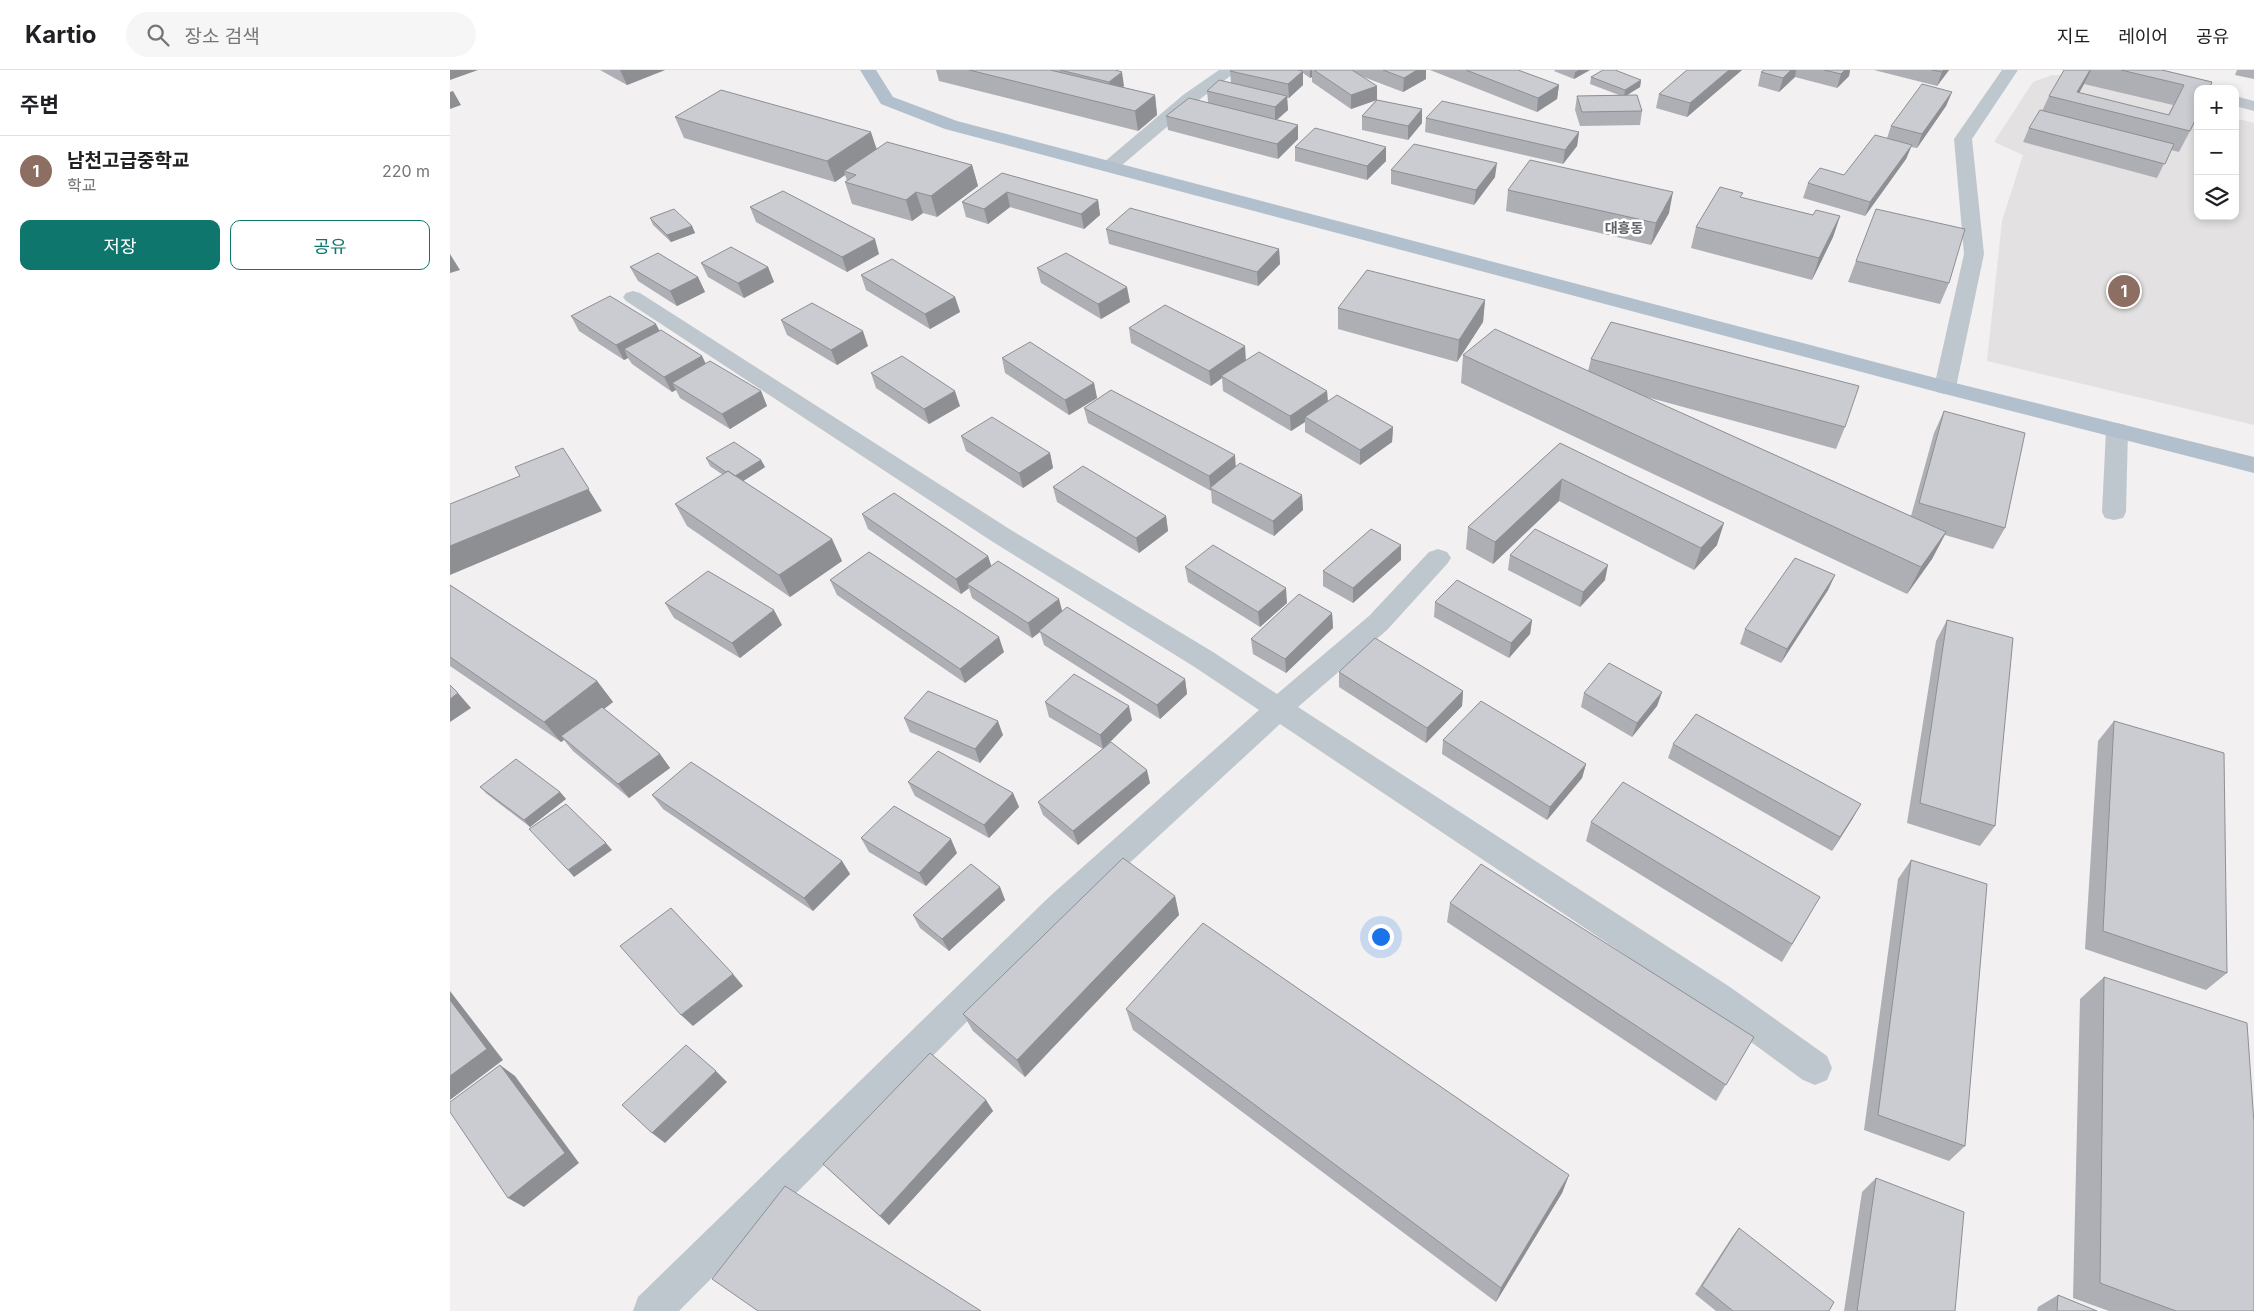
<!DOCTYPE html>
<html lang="ko">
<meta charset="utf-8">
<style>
body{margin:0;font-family:Inter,"Noto Sans KR",sans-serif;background:#f6f6f6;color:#202124}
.controls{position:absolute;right:15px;top:15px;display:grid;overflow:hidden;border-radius:10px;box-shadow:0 2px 8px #0003}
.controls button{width:45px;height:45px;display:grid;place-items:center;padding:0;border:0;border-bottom:1px solid #e0e0e0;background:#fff;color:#202124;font:25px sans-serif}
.you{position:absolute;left:930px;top:866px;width:18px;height:18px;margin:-12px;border:4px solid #fff;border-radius:50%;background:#1a73e8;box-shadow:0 0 0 8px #1a73e833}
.badge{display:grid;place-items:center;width:32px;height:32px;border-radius:50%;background:#0f766e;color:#fff;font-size:16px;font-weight:700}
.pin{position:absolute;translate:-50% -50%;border:2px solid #fff;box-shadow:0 1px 5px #0006}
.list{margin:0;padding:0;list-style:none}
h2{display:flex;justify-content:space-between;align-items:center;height:65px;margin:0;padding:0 20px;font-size:21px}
h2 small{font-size:16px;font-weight:400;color:#757577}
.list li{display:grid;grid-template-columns:32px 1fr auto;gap:15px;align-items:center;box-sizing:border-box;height:70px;padding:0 20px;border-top:1px solid #e0e0e0}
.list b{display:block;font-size:19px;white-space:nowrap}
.list p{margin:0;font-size:16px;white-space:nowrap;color:#757577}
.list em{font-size:16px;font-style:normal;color:#757577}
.actions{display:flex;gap:10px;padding:15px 20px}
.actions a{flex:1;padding:11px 0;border:1px solid #0f766e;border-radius:10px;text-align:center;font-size:18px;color:#0f766e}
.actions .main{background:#0f766e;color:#fff}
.icon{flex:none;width:28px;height:28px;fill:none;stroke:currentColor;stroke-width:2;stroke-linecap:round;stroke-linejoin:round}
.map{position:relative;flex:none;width:1804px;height:1241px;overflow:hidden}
header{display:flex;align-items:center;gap:30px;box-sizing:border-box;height:70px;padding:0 25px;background:#fff;border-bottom:1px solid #e0e0e0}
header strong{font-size:24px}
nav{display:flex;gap:28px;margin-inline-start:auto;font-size:18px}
.search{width:350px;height:45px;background:#f6f6f6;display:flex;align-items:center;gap:12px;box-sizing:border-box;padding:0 18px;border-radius:28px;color:#757577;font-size:19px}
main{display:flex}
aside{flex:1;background:#fff}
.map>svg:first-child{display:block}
.education{fill:#e3e1e1}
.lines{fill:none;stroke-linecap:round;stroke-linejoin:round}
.minor{fill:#bfc7ce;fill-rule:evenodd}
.major{fill:#b2bfcd;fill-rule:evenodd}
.wall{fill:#aeafb5;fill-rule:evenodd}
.shaded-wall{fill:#8d8f93}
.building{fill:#caccd2;stroke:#8d8f93}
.labels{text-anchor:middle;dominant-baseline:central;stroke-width:5;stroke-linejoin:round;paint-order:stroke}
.far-quarter-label{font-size:14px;font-weight:bold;fill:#5d6064;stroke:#fff}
</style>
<header>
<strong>Kartio</strong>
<div class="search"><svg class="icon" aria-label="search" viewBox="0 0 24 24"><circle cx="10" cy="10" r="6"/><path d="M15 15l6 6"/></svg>장소 검색</div>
<nav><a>지도</a><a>레이어</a><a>공유</a></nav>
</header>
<main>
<aside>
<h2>주변<small></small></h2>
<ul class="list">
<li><span class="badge" style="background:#8d6e63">1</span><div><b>남천고급중학교</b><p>학교</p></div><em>220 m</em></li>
</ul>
<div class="actions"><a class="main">저장</a><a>공유</a></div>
</aside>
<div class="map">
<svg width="1804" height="1241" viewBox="0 0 1804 1241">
<rect width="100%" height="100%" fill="#f2f0f0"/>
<path class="education" d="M1602,5h23l123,34v107h37v-98l19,5v302l-267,-64 15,-140 21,-66 -29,-13 39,-60z"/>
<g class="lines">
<path class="minor" d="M769,0h19l-43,33 -80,68h-12l-3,-4 3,-4 80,-68z
M1552,0h16l-46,69 12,115 -28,133 -3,5 -8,2 -8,-2 -3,-5 30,-133 -10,-115z
M1785,26l19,5v10l-19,-5z
M183,221l7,2 371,237 202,122 64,42 92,-78 60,-64 9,-3 9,3 4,6 -4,6 -60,66 -89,77 432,280 97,69 5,12 -5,12 -12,5 -12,-5 -97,-71 -426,-285 -210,194 -391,393h-46l5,-14 410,-399 211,-188 -66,-44 -200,-124 -367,-241 -3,-4 3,-4z
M1667,353l8,2 3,5 -2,82 -3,6 -9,2 -9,-2 -3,-6 4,-82 3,-5z"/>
<path class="major" d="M410,0h16l17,27 64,24 990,260 307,76v16l-317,-81 -992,-263 -64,-25z"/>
</g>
<path class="wall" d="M150,0h65l-38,15z
M486,0h179l9,16 -2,1 33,8 2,20 -19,16 -199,-50z
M849,0h127v9l-23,13 -42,-16 16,24 45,9v14l-14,17 -46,-10v-14l14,-16 -25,9 -39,-27v-5l-2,1 -7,-5v12l-14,13h-2l1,12 -11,10 21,5v14l-20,20 -110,-29 -2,-14 42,-14 -1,-11 24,-8 -1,-12z
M980,0h88l41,15 -2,14 -20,13z
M1105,0h35l-16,9 -20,-8z
M1237,0h55l-55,47 -31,-9 3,-14z
M1314,0h86l-1,6 -12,12 -42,-11 -16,15 -21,-6 3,-14z
M1424,0h75l-12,16z
M1614,0h98l50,12 -22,49 -11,21 -8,-2 -14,28 -134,-36 6,-14 13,-17 7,-15zM1634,14l89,21 -5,10 -89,-22z
M1787,0h17v9l-19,-4z
M1141,7l50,3 -1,7 -13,8 15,16 -2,14 -60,1 -5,-16 2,-14 42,-1 -29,-11z
M1502,22l-6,14 -29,42 -6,-1 -5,12 -41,57 -62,-18 5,-15 36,-8 43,-37 4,-12z
M225,47l297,48 6,21 -41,31 -14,-4 -11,8 -60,-17 -7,-22 2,-1 -2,-6 -10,7 -151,-44z
M976,48l153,14 -2,14 -14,18 -138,-32z
M845,77l91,14 -19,19 -72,-19z
M941,100l104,7 -21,28 -83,-21z
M552,103l96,27 2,15 -16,14 -74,-22 -22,17 -22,-7 -4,-15z
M1058,120l161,23 -18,32 -145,-34z
M1291,128l72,17 27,1 -7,21 -21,43 -121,-32 5,-21z
M300,137l129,47 -32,18 -91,-50z
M200,148l42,8 3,7 -24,9 -18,-17z
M656,159l173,20 1,15 -22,22 -149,-42z
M1406,191l93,22 -9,21 -92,-22z
M251,193l67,4 6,15 -30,16 -36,-21z
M180,197l68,10 7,15 -28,14 -39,-25z
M587,198l93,34 -29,17 -60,-36z
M411,205l94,22 5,15 -30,17 -64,-39z
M1035,230l-2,22 -26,40 -119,-33v-21z
M121,246l88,15 43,25 4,8 55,27 6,15 -37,23 -50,-31 -4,-8 -4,2 -40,-28 -4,-6 -4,2 -45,-29z
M331,250l87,26 -31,19 -50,-30z
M679,258l117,32 81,31 1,11 65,25 -1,15 -32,23 -55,-33v-10l-14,9 -68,-40 -1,-13 -11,8 -80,-43z
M1013,285l125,16 3,-12 254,68 -9,22 -193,-53 268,120 23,-83 10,-22 61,117 -12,21 -48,-14 -13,24 -25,35 -446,-211z
M552,288l92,25 3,15 -28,17 -64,-42z
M421,303l89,33 -31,18 -53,-36z
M634,338l152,58 66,29 1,15 -29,26 -62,-33 -1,-12 -123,-68z
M511,366l89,17 3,15 -30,20 -57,-37z
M1110,373l157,102 -23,25 -135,-69 -66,63 -27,-15 2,-22z
M256,388l55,2 4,7 -22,14 89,58 10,22 -52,36 -103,-71 -12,-22 48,-29 -13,-9z
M603,417l113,29 2,15 -29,22 -82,-51z
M412,444l126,42 3,10 71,46 123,67 2,15 -27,25 -116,-74 -4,-13 -8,6 -60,-40 -3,-10 -8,6 -93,-65z
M1060,485l95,25 -25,27 -72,-37z
M951,490l-48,43 -30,-17v-15z
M735,497l102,36 -27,24 -72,-45z
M1385,505l-7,15 -47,73 -41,-19 5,-15z
M380,510l174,72 -39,31 -128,-88z
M0,515l147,96 16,21 -9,7 56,45 10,14 -41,30 -56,-47 -9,-11 -3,2 -111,-76z
M985,532l97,18 -2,14 -21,24 -75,-41z
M215,533l117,22 -42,33 -66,-40z
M882,543l1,15 -47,45 -33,-19 -2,-15z
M1497,550l48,206 -15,20 -73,-23 29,-182z
M889,602l124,19 -1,15 -36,37 -87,-56z
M1212,622l-5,14 -25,31 -51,-30 3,-14z
M595,632l87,18 -27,27 45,36 -72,62 -35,-30 -5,-13 65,-53 -54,-32z
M454,648l99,17 -23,28 -70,-31z
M1664,651l113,252 -21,17 -121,-41 13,-208z
M993,670l143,24 -4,14 -35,42 -105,-66z
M1223,674l180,74 -21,33 -164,-93z
M458,712l105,11 6,14 -30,31 -74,-42z
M30,717l80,5 6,7 -36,28 -43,-33z
M202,725l190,66 8,13 -37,37 -150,-102z
M1141,752l218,94 -27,46 -196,-121z
M411,768l96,15 -31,33 -57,-34z
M1461,790l54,286 -16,15 -85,-31 34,-251z
M550,817l5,13 -56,51 -29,-23 -7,-13z
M725,826l4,19 -154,162 -52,-46 -10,-17z
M1000,833l304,134 -38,64 -269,-179z
M1654,907l150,334h-145l-36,-13 7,-299z
M676,939l443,166 -7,18 -66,109 -363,-272z
M536,1030l7,11 -104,114 -66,-61z
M1426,1108l79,133h-111l18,-119z
M1289,1158l90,83h-113l-21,-17 37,-57z
M1608,1225l39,16h-60l1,-4z"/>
<path class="shaded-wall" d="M0,0h28l-28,10z
M170,0h45l-38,15z
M860,0h2v7l-2,1z
M967,0h9v9l-23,13 1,-14z
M1129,0h11l-16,9 1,-7z
M1279,0h13l-55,47 3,-14z
M1341,0h5l-1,7 -16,15 4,-14z
M1395,0h5l-1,6 -12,12 4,-14z
M1494,0h5l-12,16 5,-14z
M1640,0h1l-7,14 -10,18 3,-10z
M853,1v14l-14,13 -1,-14z
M672,2l2,14 -13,10 -2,-14z
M1191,10l-1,7 -16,10 1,-7z
M1109,15l-2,14 -20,13 1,-14z
M927,16v14l-26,9v-14z
M3,21l8,14 -11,4v-17z
M1502,22l-6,14 -29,42 5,-14z
M705,25l2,20 -19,16 -3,-20z
M837,26l1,14 -13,11v-14z
M972,39v14l-14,17v-14z
M848,55v14l-20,20 -1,-15z
M421,62l7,21 -34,18 1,4 -10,7 -8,-21z
M1129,62l-2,14 -14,18 2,-14z
M1462,75l-6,14 -41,57 5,-14z
M936,77v14l-19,19v-14z
M1047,93l-2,14 -21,28 2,-15z
M522,95l6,21 -41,31 -6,-21z
M466,122l7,21 -11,8 -6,-21z
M557,122l3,15 -22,17 -4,-15z
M1223,122l-4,21 -18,32 5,-22z
M648,130l2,15 -16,14 -3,-15z
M1390,146l-7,21 -21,43 7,-22z
M242,156l3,7 -24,9 -4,-7z
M425,169l4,15 -32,18 -5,-15z
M829,179l1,15 -22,22 -1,-14z
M0,184l10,16 -10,3z
M318,197l6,15 -30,16 -6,-15z
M248,207l7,15 -28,14 -7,-15z
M677,217l3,15 -29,17 -3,-15z
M505,227l5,15 -30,17 -5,-15z
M1035,230l-2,22 -26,40 2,-22z
M206,254l8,15 -40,10 4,9 -4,2 -8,-15z
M413,261l5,15 -31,19 -6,-15z
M795,276l1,15 -25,15 1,2 -11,8 -2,-15z
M252,286l7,15 -37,12 4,7 -4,2 -8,-15z
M644,313l3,15 -28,17 -4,-15z
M311,321l6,15 -37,23 -8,-15z
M505,321l5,15 -31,18 -5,-15z
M877,321l1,15 -23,11v5l-14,9 -1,-15z
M943,357l-1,15 -32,23v-15z
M113,378l39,63 -152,64v-29z
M600,383l3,15 -30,20 -4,-15z
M785,385l1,15 -26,18 1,3 -2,-15z
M311,390l4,7 -28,18 -4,-8z
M1112,409l-3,22 -66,63 2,-22z
M852,425l1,15 -29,26 -1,-15z
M716,446l2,15 -29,22 -3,-15z
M1274,453l-7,22 -23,25 7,-22z
M1496,462l-14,27 -25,35 14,-27z
M382,469l10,22 -52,36 -11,-22z
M951,475v15l-48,43v-15z
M538,486l5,15 -26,13 2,4 -8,6 -5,-15z
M1158,495l-3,15 -25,27 3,-15z
M1385,505l-7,15 -47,73 6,-14z
M836,518l1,15 -27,24 -2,-15z
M609,529l4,15 -24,17 1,1 -8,6 -4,-15z
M324,540l8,15 -42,33 -8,-15z
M882,543l1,15 -47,45 -1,-14z
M1082,550l-2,14 -21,24 2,-15z
M549,567l5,15 -39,31 -5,-14z
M735,609l2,15 -27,25 -3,-14z
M147,611l16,21 -48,37 -4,-3 3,4 -3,2 -17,-20z
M1013,621l-1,15 -36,37 1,-15z
M1212,622l-5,14 -25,31 5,-14z
M8,623l13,15 -21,14v-23z
M679,636l3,14 -29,29 -3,-14z
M548,651l5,14 -23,28 -5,-14z
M210,684l10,14 -41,30 -11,-14z
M1136,694l-4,14 -35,42 3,-13z
M697,700l3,13 -72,62 -5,-14z
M110,722l6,7 -36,28 -6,-7z
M563,723l6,14 -30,31 -5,-13z
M1411,734l-8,14 -21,33 8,-14z
M501,769l6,14 -31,33 -7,-13z
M156,773l6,7 -38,27 -6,-7z
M392,791l8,13 -37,37 -9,-13z
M550,817l5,13 -56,51 -7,-12z
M725,826l4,19 -154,162 -8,-17z
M283,904l10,12 -50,40 -12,-11z
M0,921l53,69 -53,40z
M50,995l15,11 64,87 -55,44 -16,-9z
M266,1001l11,11 -62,61 -13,-10z
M536,1030l7,11 -104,114 -9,-9z
M1119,1105l-7,18 -66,109 5,-14z"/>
<path class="building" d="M519,0h81l105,25 -20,16z
M610,0h55l7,2 -13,10z
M781,0h66l6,1 -15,13 -58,-13z
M864,0h38l25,16 -26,9z
M933,0h34l-13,8z
M1016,0h52l41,15 -21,13z
M1153,0h12l26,10 -16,10 -34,-13z
M1237,0h42l-39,33 -31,-9z
M1314,0h27l-8,8 -22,-6z
M1374,0h21l-4,4z
M1482,0h12l-2,2z
M1614,0h26l-13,22 92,23 15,-30 -63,-15h41l50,12 -3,7h-11v25l-8,17 -141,-35z
M769,10l68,16 -12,11 -68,-16z
M1472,14l30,8 -30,42 -31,-8z
M271,20l150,42 -44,29 -152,-44z
M1187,25l5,16 -60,1 -5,-16z
M739,28l109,27 -21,19 -111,-28z
M927,30l45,9 -14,17 -46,-10z
M992,31l137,31 -14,18 -139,-32z
M1590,40l134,34 -9,20 -136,-36z
M865,58l71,19 -19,19 -72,-19z
M1425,65l37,10 -42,57 -62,-19 12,-15 24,7z
M437,72l85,23 -41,31 -15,-4 -10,8 -61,-18 11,-7 -12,-4z
M964,74l83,19 -21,27 -85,-20z
M1080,90l143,32 -17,31 -148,-33z
M552,103l96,27 -17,14 -74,-22 -23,17 -22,-7z
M1270,117l23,6 -3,4 73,18 3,-5 24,6 -21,42 -123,-31z
M333,121l92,48 -33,18 -92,-50z
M680,138l149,41 -22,23 -151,-43z
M224,139l18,17 -25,9 -17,-17z
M1426,139l89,20 -16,54 -93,-22z
M281,177l37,20 -30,16 -37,-20z
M208,183l40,24 -28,14 -40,-24z
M616,183l61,34 -29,17 -61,-36z
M442,189l63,38 -30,17 -64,-39z
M917,200l118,30 -26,40 -121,-32z
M160,226l46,28 -40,21 -45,-29z
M362,233l51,28 -32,19 -50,-30z
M715,235l80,41 -36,25 -80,-43z
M1161,252l248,64 -14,41 -254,-68z
M1045,259l451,203 -25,35 -458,-212z
M211,260l41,26 -38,21 -40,-28z
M580,272l64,41 -29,17 -63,-42z
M809,282l68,39 -37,25 -69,-40z
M452,286l53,35 -31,18 -53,-36z
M260,291l51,30 -39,23 -50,-31z
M661,320l124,65 -26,21 -125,-68z
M887,325l56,32 -33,23 -55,-33z
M1494,341l81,22 -20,95 -86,-25z
M542,347l58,36 -31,20 -58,-37z
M284,372l27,18 -26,16 -7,-5 -2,1 -20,-14z
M1110,373l164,80 -23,25 -139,-69 -67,63 -27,-15z
M113,378l26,41 -139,57v-42l70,-28 -5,-9z
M790,393l62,32 -29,26 -63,-33z
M633,396l83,50 -30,22 -83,-51z
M278,401l104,68 -53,36 -104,-71z
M444,423l94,63 -32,23 -94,-65z
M921,459l30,16 -48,43 -30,-17z
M1085,459l73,36 -25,27 -73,-37z
M763,475l73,43 -28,24 -73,-45z
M419,482l130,85 -39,32 -130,-89z
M1345,488l40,17 -48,74 -42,-20z
M548,491l61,38 -31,24 -61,-39z
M258,501l66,39 -42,33 -67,-40z
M1007,510l75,40 -21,23 -76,-41z
M0,515l147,96 -53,41 -94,-65z
M849,524l33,19 -47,46 -34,-20z
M617,537l118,72 -28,26 -118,-74z
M1497,550l66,18 -18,188 -75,-23z
M925,568l88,53 -36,37 -88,-56z
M1159,593l53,29 -25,31 -53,-30z
M624,604l55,32 -29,29 -55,-33z
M0,615l8,8 -8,6z
M478,621l70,30 -23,28 -71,-31z
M1031,631l105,63 -36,43 -107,-67z
M152,637l58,47 -42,30 -57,-48z
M1246,644l165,90 -21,33 -167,-93z
M1664,651l110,32 3,220 -124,-42z
M661,672l36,28 -74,61 -35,-29z
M488,681l75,42 -29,32 -76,-43z
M66,689l44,33 -36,28 -44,-33z
M241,692l151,99 -38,37 -152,-103z
M1173,712l197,115 -28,47 -201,-122z
M116,734l40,39 -38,27 -39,-41z
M444,736l57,33 -32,34 -58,-35z
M673,788l52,38 -158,164 -54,-46z
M1461,790l76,24 -22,262 -87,-31z
M521,794l29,23 -58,52 -29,-24z
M1031,794l273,173 -28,48 -276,-182z
M221,838l62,66 -52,41 -61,-69z
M753,853l366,252 -68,113 -375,-279z
M1654,907l143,46 7,100v188h-78l-76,-28z
M0,930l37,49 -37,27z
M236,975l30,26 -64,62 -30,-28z
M480,983l56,47 -106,116 -57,-52z
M50,995l65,88 -57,45 -58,-86v-10z
M1426,1108l88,34 -9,99h-98z
M335,1116l196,125h-223l-46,-32z
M1289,1158l95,74 -5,9h-96l-31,-25z
M1608,1225l39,16h-40z"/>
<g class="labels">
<g class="far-quarter-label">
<text x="1174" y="157">대흥동</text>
</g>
</g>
</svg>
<div class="controls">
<button>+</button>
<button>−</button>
<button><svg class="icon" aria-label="layers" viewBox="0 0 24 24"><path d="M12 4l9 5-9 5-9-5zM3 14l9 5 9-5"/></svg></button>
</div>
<div class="you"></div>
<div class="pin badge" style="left:1674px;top:221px;background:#8d6e63">1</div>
</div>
</main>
